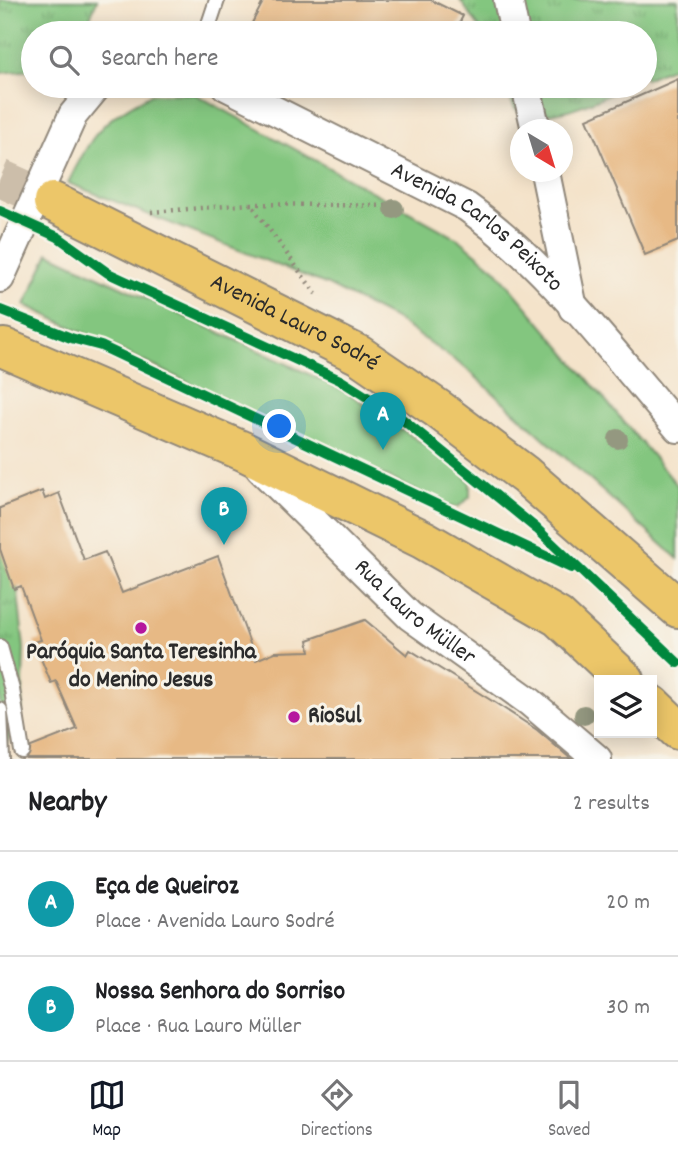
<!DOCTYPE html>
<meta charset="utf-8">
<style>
body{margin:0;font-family:Dekko,sans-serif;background:#f2f2f2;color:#202124}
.controls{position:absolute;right:21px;bottom:21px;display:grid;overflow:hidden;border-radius:0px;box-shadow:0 4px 18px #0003}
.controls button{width:63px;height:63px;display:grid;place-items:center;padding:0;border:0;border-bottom:2px solid #e0e0e0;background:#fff;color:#202124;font:35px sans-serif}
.compass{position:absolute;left:510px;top:119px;width:63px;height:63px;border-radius:50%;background:#fff;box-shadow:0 4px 18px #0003;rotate:142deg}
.you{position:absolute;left:280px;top:427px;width:24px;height:24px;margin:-18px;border:5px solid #fff;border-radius:50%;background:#1a73e8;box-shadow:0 0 0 10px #1a73e833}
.badge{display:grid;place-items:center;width:46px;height:46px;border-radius:50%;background:#111827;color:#fff;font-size:23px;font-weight:700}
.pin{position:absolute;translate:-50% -58px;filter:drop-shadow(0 2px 4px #0008)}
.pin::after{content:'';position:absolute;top:37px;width:24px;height:21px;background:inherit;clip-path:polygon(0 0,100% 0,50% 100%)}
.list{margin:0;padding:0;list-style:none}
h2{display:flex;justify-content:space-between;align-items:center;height:91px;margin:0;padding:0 28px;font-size:30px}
h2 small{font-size:23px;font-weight:400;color:#757577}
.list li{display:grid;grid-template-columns:46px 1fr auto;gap:21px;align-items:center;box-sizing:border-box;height:105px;padding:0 28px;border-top:2px solid #e0e0e0}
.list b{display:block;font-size:26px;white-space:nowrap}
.list p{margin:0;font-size:23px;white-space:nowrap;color:#757577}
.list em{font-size:23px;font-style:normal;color:#757577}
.icon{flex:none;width:38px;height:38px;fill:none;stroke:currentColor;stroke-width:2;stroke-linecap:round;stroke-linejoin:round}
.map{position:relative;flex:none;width:678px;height:759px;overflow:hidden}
.search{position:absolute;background:#fff;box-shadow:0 4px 18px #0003;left:21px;right:21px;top:21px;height:77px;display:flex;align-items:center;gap:18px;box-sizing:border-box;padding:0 24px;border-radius:38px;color:#757577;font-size:26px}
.sheet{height:301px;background:#fff}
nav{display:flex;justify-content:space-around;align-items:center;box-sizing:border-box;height:98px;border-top:2px solid #e0e0e0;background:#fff;font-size:19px;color:#757577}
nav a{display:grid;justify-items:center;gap:4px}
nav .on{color:#111827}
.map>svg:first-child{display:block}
.grass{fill:#83c67f;stroke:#577855;stroke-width:2}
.park{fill:url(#park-tufts);stroke:#577855;stroke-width:2}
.building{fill:#e7b985}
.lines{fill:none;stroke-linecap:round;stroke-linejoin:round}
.highway-tunnel{stroke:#ccbeaa;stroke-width:38;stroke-dasharray:38 19;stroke-linecap:butt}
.lane-casing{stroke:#90877a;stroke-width:18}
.street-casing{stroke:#90877a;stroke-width:32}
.highway-casing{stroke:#90877a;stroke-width:42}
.path{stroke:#90877a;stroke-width:4.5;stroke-dasharray:2 5;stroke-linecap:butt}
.lane{stroke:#fff;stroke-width:14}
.street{stroke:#fff;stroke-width:28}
.highway{stroke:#ecc669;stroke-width:38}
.cycleway-casing{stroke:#f7f3e8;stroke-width:15}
.cycleway{stroke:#00873e;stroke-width:10}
.tree{fill:#949880}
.poi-dot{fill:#b5179e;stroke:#f7f3e8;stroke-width:2.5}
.labels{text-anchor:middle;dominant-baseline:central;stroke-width:6;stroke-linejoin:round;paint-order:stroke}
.street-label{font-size:24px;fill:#2b2b2b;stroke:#f7f3e8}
.poi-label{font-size:24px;font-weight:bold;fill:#2b2b2b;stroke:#f7f3e8}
</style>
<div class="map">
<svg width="678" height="759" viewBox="0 0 678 759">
<defs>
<pattern id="park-tufts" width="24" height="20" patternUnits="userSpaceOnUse" patternTransform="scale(1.75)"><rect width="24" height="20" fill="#83c67f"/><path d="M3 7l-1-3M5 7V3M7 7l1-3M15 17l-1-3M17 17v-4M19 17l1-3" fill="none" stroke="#6ba168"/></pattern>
</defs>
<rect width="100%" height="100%" fill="#f7f3e8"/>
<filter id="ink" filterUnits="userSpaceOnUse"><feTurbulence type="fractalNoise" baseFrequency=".0143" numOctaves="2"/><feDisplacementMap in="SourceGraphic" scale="14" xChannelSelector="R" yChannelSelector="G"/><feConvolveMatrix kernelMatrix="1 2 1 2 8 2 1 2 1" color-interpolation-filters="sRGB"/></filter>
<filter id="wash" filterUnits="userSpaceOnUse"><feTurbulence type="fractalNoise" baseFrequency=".00686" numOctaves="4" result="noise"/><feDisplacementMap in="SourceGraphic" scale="28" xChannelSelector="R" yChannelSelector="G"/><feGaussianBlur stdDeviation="1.57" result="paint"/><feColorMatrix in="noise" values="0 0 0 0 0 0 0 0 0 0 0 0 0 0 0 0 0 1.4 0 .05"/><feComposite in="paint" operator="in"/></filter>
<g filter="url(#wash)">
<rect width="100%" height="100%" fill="#f4e3ca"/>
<path class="grass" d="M152,94h43l265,146 35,29 183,217v73l-211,-190 -70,-49 -69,-35 -260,-102c25,-50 33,-64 84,-89z
M49,253l296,138 114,77 11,14v15l-12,10h-8l-425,-202z"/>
<path class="park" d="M0,0h97l-13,33h-51v37l-33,3z
M460,0h218v65l-33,14v-46h-162z
M504,86h124c-35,14 -76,39 -113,23z
M0,545l16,31 8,72 -2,64 -22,44z"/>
<g id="blocks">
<path class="building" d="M264,0h167l32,16 -9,17h-182l-20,-10z
M678,79v162l-33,14 -58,-136z
M42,491l3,8 14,-6 25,67 21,-8 17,41 96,-37 38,104 19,-8 35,-1 -2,-11 57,-20 42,35 3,-5 87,54 40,26 34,29h-544l4,-12 46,-18 -21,-48 -5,2 -17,-41 7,-2 -20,-54 -7,3 -14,-40v-41z"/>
</g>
</g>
<g filter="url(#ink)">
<use href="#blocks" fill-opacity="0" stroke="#90877a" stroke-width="2"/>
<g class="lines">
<path class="highway-tunnel" d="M0,178l53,24"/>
<defs>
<path id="lane" d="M206,33l11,-33
M0,647l12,43 10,61
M0,710l2,49"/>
<g id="street">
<path d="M508,0l7,33"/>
<path id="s1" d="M226,86l241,121c82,59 145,145 211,221"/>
<path d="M526,86l10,44"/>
<path d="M545,172l28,136"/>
<path d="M0,278l73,-163 24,-29"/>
<path id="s2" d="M260,468l150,148 120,86 67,57"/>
</g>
<g id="highway">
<path id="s3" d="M53,202l306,153 79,54 87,66 153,133"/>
<path d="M4,348l239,103 181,89 134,77 67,63"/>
<path d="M652,705l26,25"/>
</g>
</defs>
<use href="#lane" class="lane-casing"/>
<use href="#street" class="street-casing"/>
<use href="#highway" class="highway-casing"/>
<path class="path" d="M251,204l145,2
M151,212l100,-8 65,90"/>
<use href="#lane" class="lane"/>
<use href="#street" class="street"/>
<use href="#highway" class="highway"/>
<defs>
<path id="cycleway" d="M0,211l58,26 50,36 232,107 62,39 135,110 141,134
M0,310l71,28 30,8 470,222"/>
</defs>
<use href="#cycleway" class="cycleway-casing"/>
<use href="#cycleway" class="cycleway"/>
</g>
<g class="tree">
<circle cx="394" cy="209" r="10"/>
<circle cx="618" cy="439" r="10"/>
<circle cx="584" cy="715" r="10"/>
</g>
</g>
<g class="poi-dot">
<circle cx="141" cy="628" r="7"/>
<circle cx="294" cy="717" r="7"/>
</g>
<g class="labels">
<g class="street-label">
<text stroke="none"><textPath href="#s1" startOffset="289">Avenida Carlos Peixoto</textPath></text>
<text stroke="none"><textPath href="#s3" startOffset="270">Avenida Lauro Sodré</textPath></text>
<text stroke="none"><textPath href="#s2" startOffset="212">Rua Lauro Müller</textPath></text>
</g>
<g class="poi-label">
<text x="141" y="653">Paróquia Santa Teresinha<tspan x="141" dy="28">do Menino Jesus</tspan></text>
<text x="308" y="717" text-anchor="start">RioSul</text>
</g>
</g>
</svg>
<div class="controls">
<button><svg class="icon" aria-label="layers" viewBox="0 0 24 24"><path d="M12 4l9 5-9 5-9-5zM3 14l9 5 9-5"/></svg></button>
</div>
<svg class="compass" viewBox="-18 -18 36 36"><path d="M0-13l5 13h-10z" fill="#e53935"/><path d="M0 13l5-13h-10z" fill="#757577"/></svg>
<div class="you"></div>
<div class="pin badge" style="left:383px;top:450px;background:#0f9aa8">A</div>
<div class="pin badge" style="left:224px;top:545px;background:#0f9aa8">B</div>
<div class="search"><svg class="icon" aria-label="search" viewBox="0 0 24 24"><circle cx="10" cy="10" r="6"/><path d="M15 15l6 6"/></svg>Search here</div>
</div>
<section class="sheet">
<h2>Nearby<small>2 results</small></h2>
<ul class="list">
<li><span class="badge" style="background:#0f9aa8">A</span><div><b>Eça de Queiroz</b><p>Place · Avenida Lauro Sodré</p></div><em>20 m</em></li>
<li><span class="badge" style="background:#0f9aa8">B</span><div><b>Nossa Senhora do Sorriso</b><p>Place · Rua Lauro Müller</p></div><em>30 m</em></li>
</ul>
</section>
<nav>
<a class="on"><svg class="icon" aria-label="map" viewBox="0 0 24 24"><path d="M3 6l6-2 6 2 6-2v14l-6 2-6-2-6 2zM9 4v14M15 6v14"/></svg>Map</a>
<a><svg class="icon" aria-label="directions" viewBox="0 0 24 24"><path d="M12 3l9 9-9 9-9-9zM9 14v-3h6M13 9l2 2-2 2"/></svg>Directions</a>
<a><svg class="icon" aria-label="saved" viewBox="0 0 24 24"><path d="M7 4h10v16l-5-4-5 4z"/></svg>Saved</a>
</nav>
